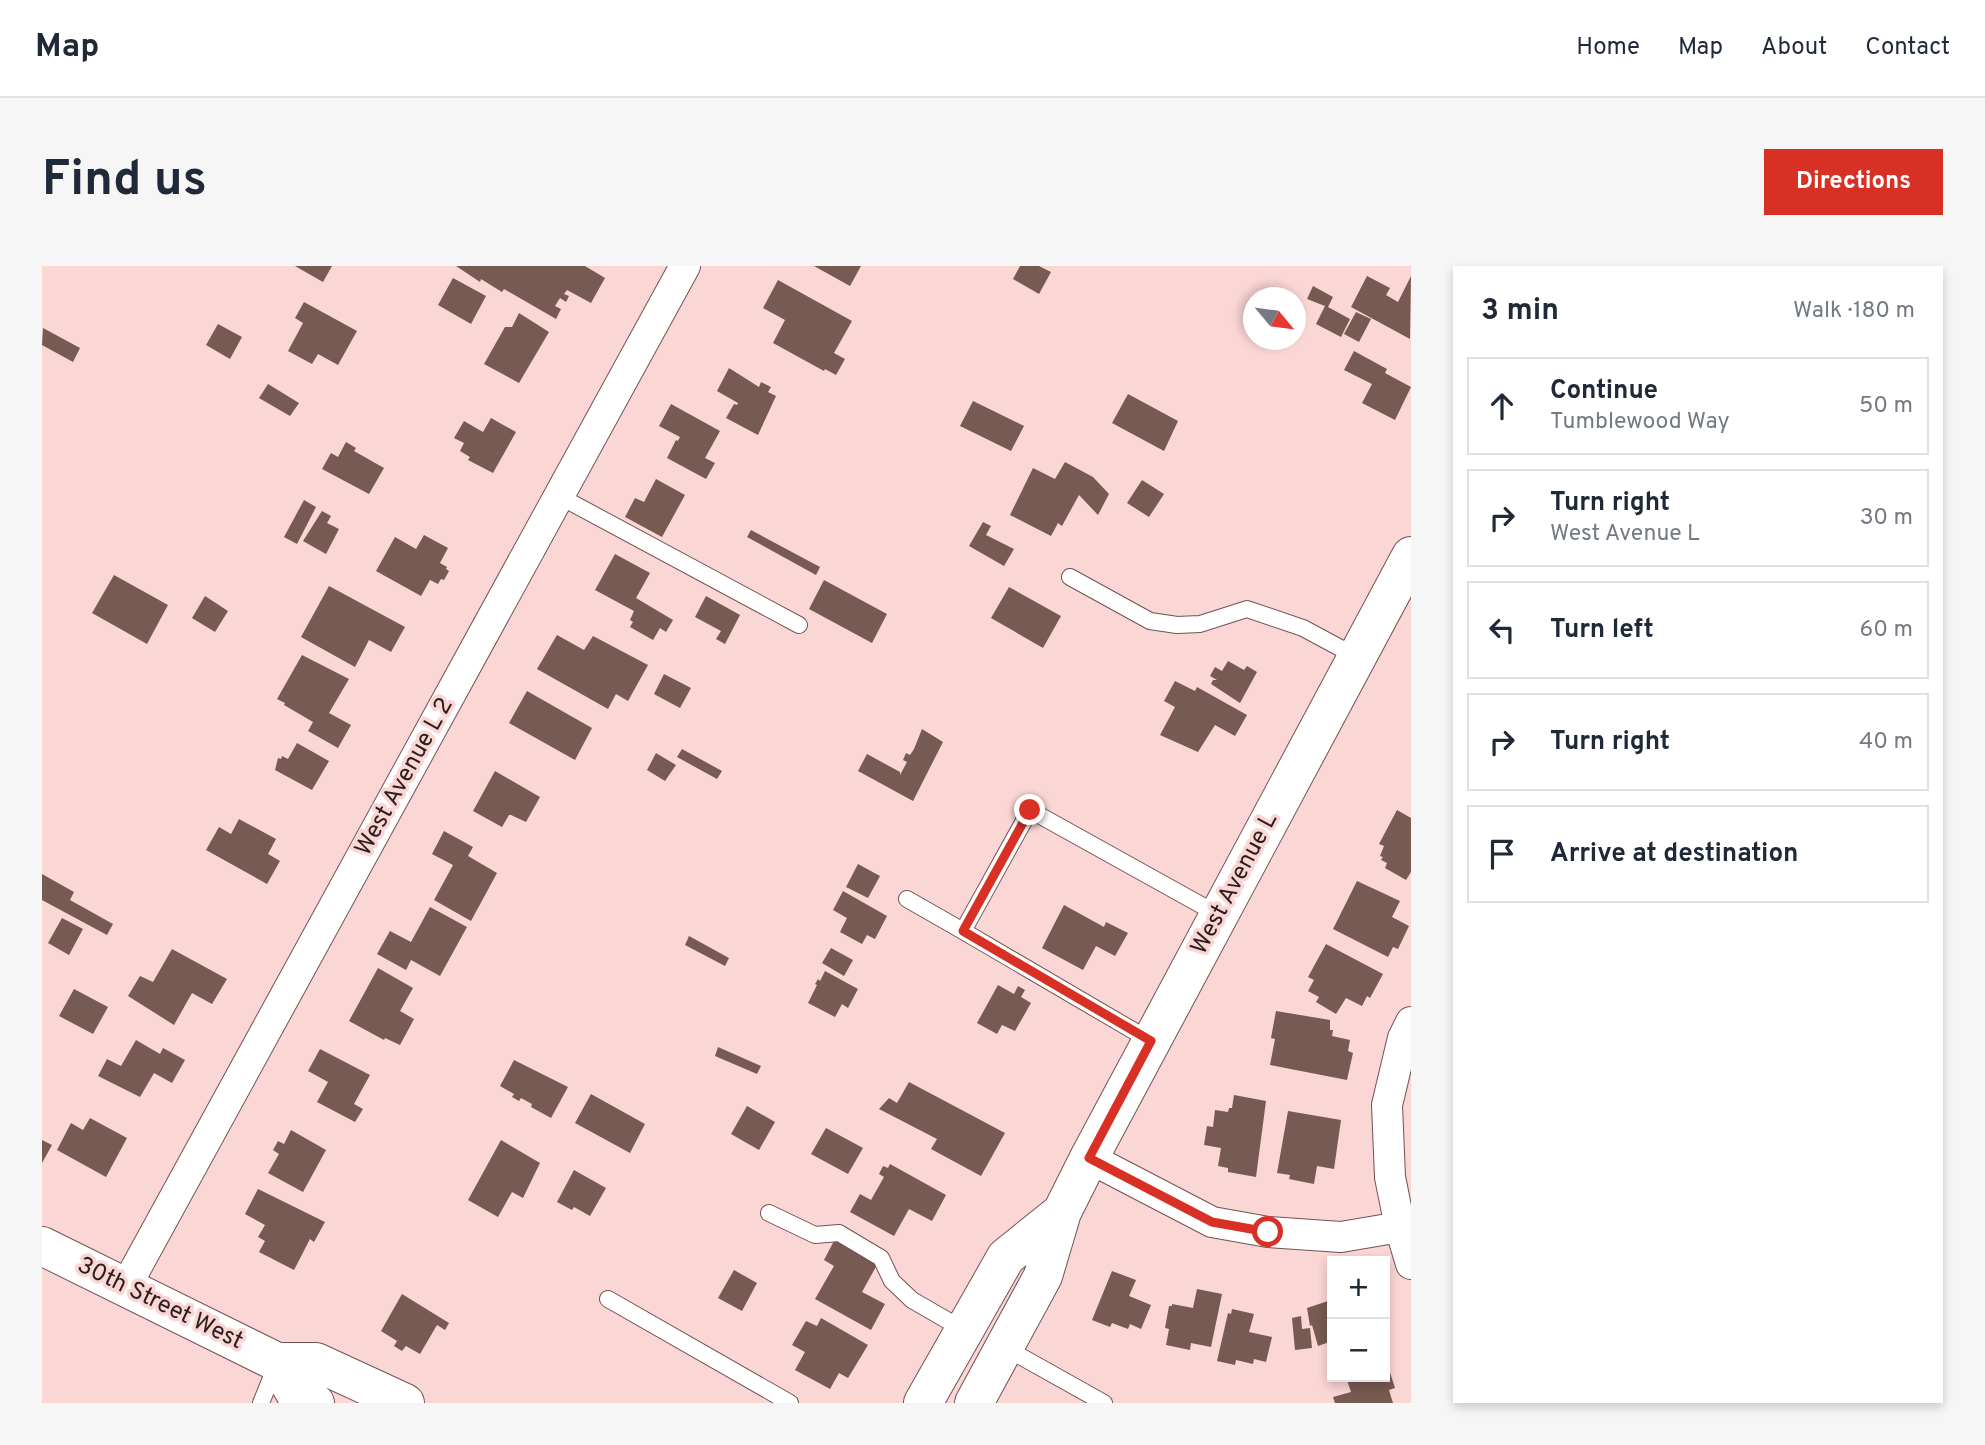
<!DOCTYPE html>
<meta charset="utf-8">
<style>
body{margin:0;font-family:Overpass,sans-serif;background:#f6f6f7;color:#1f2937}
.controls{position:absolute;right:21px;bottom:21px;display:grid;overflow:hidden;border-radius:0px;box-shadow:0 4px 10px #0003}
.controls button{width:63px;height:63px;display:grid;place-items:center;padding:0;border:0;border-bottom:2px solid #e0e1e3;background:#fff;color:#1f2937;font:35px sans-serif}
.compass{position:absolute;left:1201px;top:21px;width:63px;height:63px;border-radius:50%;background:#fff;box-shadow:0 4px 10px #0003;rotate:119deg}
.stop{position:absolute;width:21px;height:21px;margin:-16px;border:5px solid #d93025;border-radius:50%;background:#fff}
.stop.end{background:#d93025;border-color:#fff;box-shadow:0 2px 7px #0008}
.list{margin:0;padding:0;list-style:none}
h2{display:flex;justify-content:space-between;align-items:center;height:91px;margin:0;padding:0 28px;font-size:30px}
h2 small{font-size:23px;font-weight:400;color:#747a83}
.list li{display:grid;grid-template-columns:46px 1fr auto;gap:21px;align-items:center;box-sizing:border-box;height:98px;margin:0 14px 14px;padding:0 14px;border:2px solid #e0e1e3;border-radius:0px}
.list b{display:block;font-size:26px;white-space:nowrap}
.list p{margin:0;font-size:23px;white-space:nowrap;color:#747a83}
.list em{font-size:23px;font-style:normal;color:#747a83}
.icon{flex:none;width:38px;height:38px;fill:none;stroke:currentColor;stroke-width:2;stroke-linecap:round;stroke-linejoin:round}
.map{position:relative;flex:none;width:1369px;height:1137px;overflow:hidden;border-radius:0px}
header{display:flex;align-items:center;gap:42px;box-sizing:border-box;height:98px;padding:0 35px;background:#fff;border-bottom:2px solid #e0e1e3}
header strong{font-size:33px}
nav{display:flex;gap:38px;margin-inline-start:auto;font-size:24px}
.intro{display:flex;align-items:center;justify-content:space-between;box-sizing:border-box;height:168px;padding:0 42px}
h1{margin:0;font-size:49px}
.button{padding:18px 32px;border-radius:0px;background:#d93025;color:#fff;font-size:24px;font-weight:700}
main{display:flex;gap:42px;padding:0 42px}
aside{flex:1;background:#fff;border-radius:0px;box-shadow:0 4px 10px #0003}
.map>svg:first-child{display:block}
.building{fill:#775a51}
.lines{fill:none;stroke-linecap:round;stroke-linejoin:round}
.service-casing{stroke:#725353;stroke-width:18}
.minor-casing{stroke:#725353;stroke-width:32}
.secondary-casing{stroke:#725353;stroke-width:40}
.primary-casing{stroke:#725353;stroke-width:40}
.service{stroke:#fff;stroke-width:16}
.minor{stroke:#fff;stroke-width:30}
.secondary{stroke:#fff;stroke-width:38}
.primary{stroke:#fff;stroke-width:38}
.route{stroke:#d93025;stroke-width:9}
.labels{text-anchor:middle;dominant-baseline:central;stroke-width:7;stroke-linejoin:round;paint-order:stroke}
.street-label{font-size:24px;fill:#2c1e1e;stroke:#fad6d5}
</style>
<header>
<strong>Map</strong>
<nav><a>Home</a><a>Map</a><a>About</a><a>Contact</a></nav>
</header>
<div class="intro"><h1>Find us</h1><a class="button">Directions</a></div>
<main>
<div class="map">
<svg width="1369" height="1137" viewBox="0 0 1369 1137">
<rect width="100%" height="100%" fill="#fad6d5"/>
<path class="building" d="M253,0h37l-9,16z
M414,0h129l20,12 -14,25 -24,-13 -3,4 5,2 -3,6 -6,-4 -5,8 6,3 -5,10 -52,-30 -2,3 -21,-13 -1,3z
M772,0h47l-11,20z
M978,0h19l12,6 -12,22 -26,-15z
M1325,10l23,12 -4,7 12,7 13,-26 -1,63 -59,-32z
M411,12l33,18 -15,28 -33,-19z
M736,14l74,41 -18,32 11,6 -9,16 -11,-6 -1,2 -51,-28 12,-23 -22,-12z
M1271,20l20,11 -5,10 22,12 -9,18 -25,-13 9,-18 -18,-7z
M262,36l53,29 -19,34 -20,-11 -6,10 -24,-13 15,-28 -8,-5z
M1314,46l15,7 -12,23 -15,-8z
M477,47l30,19 -30,51 -35,-19 21,-37h7z
M176,58l24,13 -12,22 -24,-14z
M1,62l37,20 -7,14 -31,-17z
M1312,85l33,18 -2,4 26,14 -16,33 -33,-17 10,-19 -28,-14z
M687,102l30,19 2,-5 10,5 -3,5 8,4 -18,39 -32,-17 8,-14 3,1 1,-2 -21,-12z
M226,118l31,19 -9,13 -31,-18z
M1086,128l50,27 -14,30 -52,-28z
M931,135l51,25 -13,25 -51,-25z
M629,138l49,27 -15,27 10,5 -9,16 -39,-21 9,-18 2,1 2,-4 -21,-11z
M449,152l25,14 -23,41 -25,-13 2,-3 -10,-6 4,-8 -10,-5 10,-17 19,11z
M304,176l10,6 -2,3 30,17 -15,26 -47,-25 9,-16 7,4z
M1023,196l28,15 16,17 -11,21 -19,-20 -17,31 -4,-3 -7,13 -41,-21 23,-47 22,11z
M614,213l29,16 -23,42 -37,-20 10,-19 9,4z
M1100,214l22,14 -15,23 -22,-14z
M262,234l12,7 -19,37 -13,-7z
M280,245l9,5 -4,7 12,6 -13,25 -23,-13z
M941,256l8,4 -5,9 28,14 -10,17 -35,-20z
M709,264l69,37 -4,8 -69,-38z
M382,269l24,13 -8,15 7,4 -1,2 3,2 -5,9 -3,-1 -3,5 -8,-4 -9,16 -45,-25 19,-34 21,12z
M573,288l35,19 -14,25 37,22 -7,12 -6,-4 -7,12 -23,-13 3,-5 -3,-2 4,-9 -39,-21z
M72,309l54,30 -21,39 -55,-31z
M782,314l63,34 -15,29 -63,-34z
M287,320l76,41 -14,25 -22,-12 -14,27 -54,-30z
M967,321l52,29 -18,32 -52,-30z
M163,330l23,15 -13,21 -23,-14z
M664,330l34,19 -15,29 -9,-5 5,-8 -26,-14z
M515,369l27,15 9,-14 55,29 -20,36 -12,-7 -8,15 -71,-40z
M260,389l47,24 -20,34 22,12 -13,23 -30,-17 5,-9 -29,-17 1,-2 -8,-4z
M1186,395l16,9 3,-4 10,6 -17,31 -29,-19 2,-4h4l-7,-4 5,-9 7,4z
M622,408l27,14 -11,20 -26,-14z
M1133,415l20,10 2,-4 50,28 -12,21 -20,-11 -17,27 -38,-17 15,-28 -11,-6z
M485,425l65,37 -17,32 -66,-37z
M880,463l21,13 -30,59 -55,-30 9,-17 33,18v3l7,-13 -4,-2 3,-7 4,2 4,-6z
M255,477l32,18 -17,29 -37,-20 3,-12 3,1 1,-3 6,3z
M640,483l40,22 -5,8 -40,-22z
M614,487l20,12 -11,16 -18,-11z
M453,505l45,26 -14,25 -15,-7h-2l-7,12 -29,-16z
M1355,544l14,8v54l-5,8 -21,-12 2,-5 -6,-3 2,-3 -3,-1 4,-10 -5,-2z
M197,553l37,20 -8,15 12,7 -13,23 -61,-34 13,-23 12,7z
M402,565l29,16 -5,9 29,17 -26,48 -37,-21 19,-35 -21,-11z
M816,598l22,12 -12,22 -22,-11z
M0,608l32,18 -4,8 43,24 -6,11 -65,-35z
M1315,615l43,20 -8,16 17,9 -11,23 -5,-2 -5,10 -55,-28z
M801,625l44,25 -12,23 -8,-4 -5,9 -22,-12 7,-14 -14,-8z
M1022,639l40,22 2,-5 22,11 -13,23 -19,-10 -13,24 -41,-22z
M388,641l37,20 -27,49 -29,-16 -5,10 -29,-16 13,-23 21,11z
M20,652l21,11 -14,26 -21,-12z
M647,670l40,22 -4,8 -40,-21z
M1284,678l57,30 -13,24 -3,-2 -5,10 -16,-8 -10,16 -20,-12 3,-5 -11,-6 6,-11 -6,-3z
M789,682l22,12 -9,16 -22,-13z
M130,683l55,30 -15,25 -20,-11 -18,32 -46,-29 12,-20 13,6z
M336,702l35,20 -13,23 14,8 -14,26 -15,-7 -1,2 -35,-19z
M783,705l33,18 -10,19 -6,-4 -7,13 -27,-14 9,-18 -2,-1 3,-5 2,2z
M956,719l16,9 4,-8 7,4 -4,7 10,6 -16,28 -13,-6 -5,9 -20,-11z
M32,723l34,18 -15,27 -34,-18z
M1234,745l54,9v10h3l-1,6 18,4 -2,11 5,2 -6,27 -77,-15 5,-26 -4,-1z
M94,774l24,14 3,-6 22,12 -13,23 -18,-10 -14,24 -42,-21 9,-17 14,7z
M676,781l43,19 -4,8 -42,-18z
M278,783l50,26 -16,29 9,5 -8,13 -38,-20 11,-20 -20,-11z
M472,794l54,27 -17,31 -20,-11 1,-3 -11,-6 -2,3 -7,-4 2,-3 -14,-8z
M867,816l96,51 -24,43 -50,-27 6,-10 -58,-30 10,-11 8,5z
M549,828l54,30 -15,29 -55,-30z
M1192,829l32,6 -10,76 -28,-5v-4l-10,-2 3,-18 -17,-3 3,-19 6,1 2,-17 13,2 1,-4h3z
M705,840l28,16 -16,28 -28,-16z
M1246,845l53,9 -7,49 -17,-3 -3,18 -25,-5 1,-4 -13,-2z
M48,852l37,20 -21,39 -49,-27 14,-27 12,7z
M784,862l37,20 -15,26 -37,-20z
M249,864l35,20 -23,42 -35,-19 11,-19 -6,-4 5,-9 6,3z
M0,874l10,5 -10,18z
M459,874l39,23 -17,35 -11,-6 -14,25 -30,-17z
M848,898l56,31 -14,26 -23,-12 -15,27 -44,-24 10,-18 11,6 13,-23 -5,-3 4,-8 5,2z
M532,904l32,18 -16,28 -16,-9 -2,3 -15,-8z
M216,923l67,33 -11,20 -4,-3 -16,31 -35,-18 6,-11 -7,-4 7,-12 -20,-11z
M793,973l43,24 -16,29 23,12 -14,26 -56,-31 19,-33 -10,-6z
M692,1004l23,13 -15,28 -24,-13z
M1070,1005l24,9 -7,16 22,9 -10,24 -11,-5 -2,5 -16,-6 -2,4 -18,-7z
M1155,1023l25,5 -11,53 -20,-4 -1,7 -24,-5 3,-16 -4,-1 4,-22h3v-2l21,4z
M360,1028l47,29 -4,7 -8,-5 -17,29 -14,-8 -4,5 -8,-5 3,-5 -16,-10z
M1290,1028v47l-14,5 -6,-21 -2,1 -3,-18 24,-8 -2,-5z
M1190,1043l22,5 -5,18 23,5 -6,25 -12,-3 -1,5 -17,-4 -1,5 -18,-4 11,-48 3,1z
M1259,1050l1,13 8,-1 2,20 -17,2 -3,-32z
M779,1052l47,27 -20,33 -9,-5 -9,16 -35,-19 10,-18 -13,-7 14,-24 11,5z
M1343,1091l10,31 -6,2 4,13h-58l-2,-6 18,-5 -5,-15h39z"/>
<g class="lines">
<defs>
<path id="service" d="M517,230l240,129
M1028,311l80,44 27,4 23,-1 47,-15 56,19 54,29
M865,633l56,32
M1109,775l-188,-110 67,-121 189,105
M727,947l46,22 24,-2 42,25 11,23 20,19 52,30
M566,1033l182,104
M962,1081l100,56
M219,1137l15,-37"/>
<path id="minor" d="M1369,756l-8,16 -16,67 3,72 10,50 11,37
M1047,892l123,64 56,10 73,5 59,-10
M83,1022l560,-1022"/>
<path id="secondary" d="M0,980l235,116h39l89,41
M235,1096l18,31 20,10"/>
<path id="primary" d="M881,1137l83,-146 56,-45
M932,1137l69,-127 19,-64 27,-54 322,-602"/>
</defs>
<use href="#service" class="service-casing"/>
<use href="#minor" class="minor-casing"/>
<use href="#secondary" class="secondary-casing"/>
<use href="#primary" class="primary-casing"/>
<use href="#service" class="service"/>
<use href="#minor" class="minor"/>
<use href="#secondary" class="secondary"/>
<use href="#primary" class="primary"/>
</g>
<g class="lines">
<path class="route" d="M988,544l-67,121 188,110 -62,117 123,64 56,10"/>
</g>
<g class="labels">
<g class="street-label">
<text transform="translate(363 511) rotate(-61)">West Avenue L 2</text>
<text transform="translate(1193 618) rotate(-62)">West Avenue L</text>
<text transform="translate(118 1038) rotate(26)">30th Street West</text>
</g>
</g>
</svg>
<div class="controls">
<button>+</button>
<button>−</button>
</div>
<svg class="compass" viewBox="-18 -18 36 36"><path d="M0-13l5 13h-10z" fill="#e53935"/><path d="M0 13l5-13h-10z" fill="#747a83"/></svg>
<div class="stop" style="left:1226px;top:966px"></div>
<div class="stop end" style="left:988px;top:544px"></div>
</div>
<aside>
<h2>3 min<small>Walk · 180 m</small></h2>
<ul class="list">
<li><svg class="icon" aria-label="ahead" viewBox="0 0 24 24"><path d="M12 20V5M6 11l6-6 6 6"/></svg><div><b>Continue</b><p>Tumblewood Way</p></div><em>50 m</em></li>
<li><svg class="icon" aria-label="right" viewBox="0 0 24 24"><path d="M7 20v-9h11M14 6l5 5-5 5"/></svg><div><b>Turn right</b><p>West Avenue L</p></div><em>30 m</em></li>
<li><svg class="icon" aria-label="left" viewBox="0 0 24 24"><path d="M17 20v-9H6M10 6l-5 5 5 5"/></svg><div><b>Turn left</b></div><em>60 m</em></li>
<li><svg class="icon" aria-label="right" viewBox="0 0 24 24"><path d="M7 20v-9h11M14 6l5 5-5 5"/></svg><div><b>Turn right</b></div><em>40 m</em></li>
<li><svg class="icon" aria-label="arrive" viewBox="0 0 24 24"><path d="M6 21V4h12l-3 4 3 4H6"/></svg><div><b>Arrive at destination</b></div></li>
</ul>
</aside>
</main>
